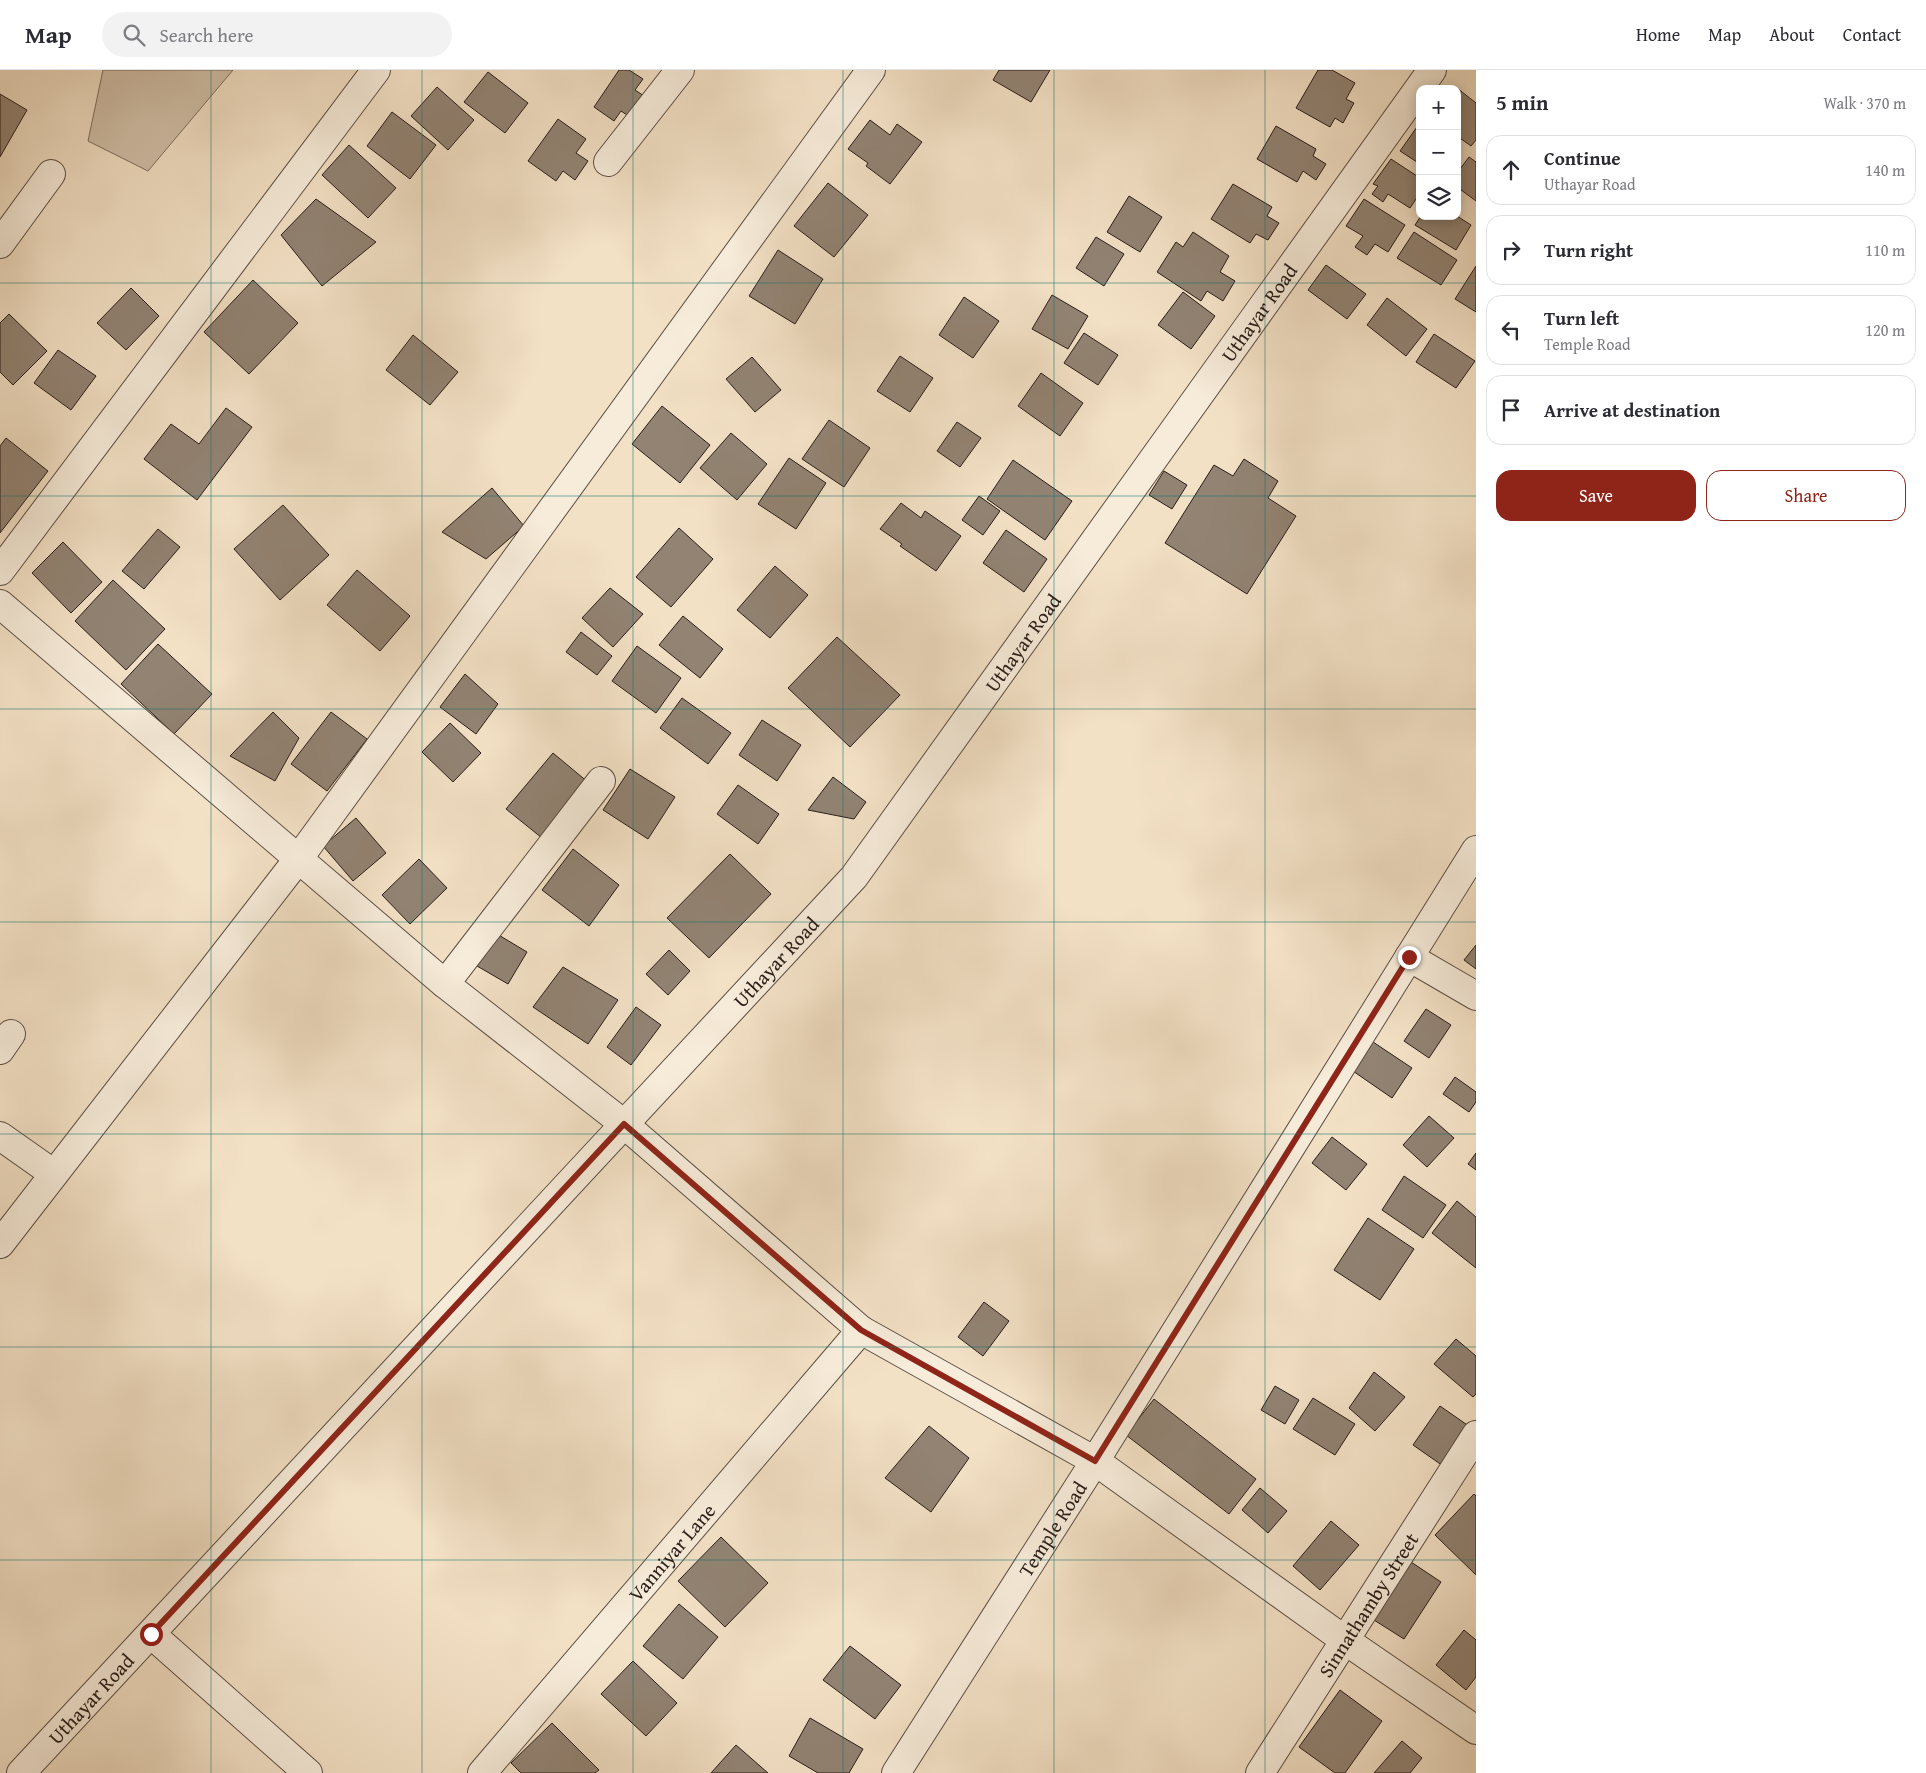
<!DOCTYPE html>
<meta charset="utf-8">
<style>
body{margin:0;font-family:"Gentium Book Plus",serif;background:#f2f2f3;color:#2b2b33}
.controls{position:absolute;right:15px;top:15px;display:grid;overflow:hidden;border-radius:10px;box-shadow:0 2px 12px #0003}
.controls button{width:45px;height:45px;display:grid;place-items:center;padding:0;border:0;border-bottom:1px solid #e1e1e2;background:#fff;color:#2b2b33;font:25px sans-serif}
.stop{position:absolute;width:15px;height:15px;margin:-11px;border:4px solid #8f2418;border-radius:50%;background:#fff}
.stop.end{background:#8f2418;border-color:#fff;box-shadow:0 1px 5px #0008}
.list{margin:0;padding:0;list-style:none}
h2{display:flex;justify-content:space-between;align-items:center;height:65px;margin:0;padding:0 20px;font-size:21px}
h2 small{font-size:16px;font-weight:400;color:#7c7c81}
.list li{display:grid;grid-template-columns:32px 1fr auto;gap:15px;align-items:center;box-sizing:border-box;height:70px;margin:0 10px 10px;padding:0 10px;border:1px solid #e1e1e2;border-radius:15px}
.list b{display:block;font-size:19px;white-space:nowrap}
.list p{margin:0;font-size:16px;white-space:nowrap;color:#7c7c81}
.list em{font-size:16px;font-style:normal;color:#7c7c81}
.actions{display:flex;gap:10px;padding:15px 20px}
.actions a{flex:1;padding:11px 0;border:1px solid #8f2418;border-radius:15px;text-align:center;font-size:18px;color:#8f2418}
.actions .main{background:#8f2418;color:#fff}
.icon{flex:none;width:28px;height:28px;fill:none;stroke:currentColor;stroke-width:2;stroke-linecap:round;stroke-linejoin:round}
.map{position:relative;flex:none;width:1476px;height:1703px;overflow:hidden}
header{display:flex;align-items:center;gap:30px;box-sizing:border-box;height:70px;padding:0 25px;background:#fff;border-bottom:1px solid #e1e1e2}
header strong{font-size:24px}
nav{display:flex;gap:28px;margin-inline-start:auto;font-size:18px}
.search{width:350px;height:45px;background:#f2f2f3;display:flex;align-items:center;gap:12px;box-sizing:border-box;padding:0 18px;border-radius:28px;color:#7c7c81;font-size:19px}
main{display:flex}
aside{flex:1;background:#fff}
.map>svg:first-child{display:block}
.green{fill:#d1c0a9;stroke:#7d6e61}
.building{fill:#928373;stroke:#291d19}
.lines{fill:none;stroke-linecap:round;stroke-linejoin:round}
.street-casing{stroke:#5c4e44;stroke-width:30}
.street{stroke:#f7ecda;stroke-width:28}
.route{stroke:#8f2418;stroke-width:6}
.grid{fill:none;stroke:#0f766e;stroke-width:1;stroke-opacity:0.55}
.labels{text-anchor:middle;dominant-baseline:central;stroke-width:5;stroke-linejoin:round;paint-order:stroke}
.street-label{font-size:20px;fill:#291d19;stroke:#f7ecda}
</style>
<header>
<strong>Map</strong>
<div class="search"><svg class="icon" aria-label="search" viewBox="0 0 24 24"><circle cx="10" cy="10" r="6"/><path d="M15 15l6 6"/></svg>Search here</div>
<nav><a>Home</a><a>Map</a><a>About</a><a>Contact</a></nav>
</header>
<main>
<div class="map">
<svg width="1476" height="1703" viewBox="0 0 1476 1703">
<rect width="100%" height="100%" fill="#f3e1c6"/>
<filter id="stains"><feTurbulence type="fractalNoise" baseFrequency=".004" numOctaves="4"/><feColorMatrix values="0 0 0 0 .2 0 0 0 0 .09 0 0 0 0 .02 0 0 0 .5 -.17"/></filter>
<radialGradient id="worn" r=".72"><stop offset=".6" stop-color="#630" stop-opacity="0"/><stop offset="1" stop-color="#630" stop-opacity=".3"/></radialGradient>
<path class="green" d="M103,0h130l-85,101 -60,-30z"/>
<path class="building" d="M619,0h10l14,9 -8,11 12,8 -14,21 -12,-8 -7,10 -20,-14z
M999,0h51l-19,32 -38,-22z
M1318,0h14l23,13 -9,16 8,4 -11,20 -8,-5 -5,9 -34,-19z
M488,2l40,31 -23,30 -41,-31z
M437,17l37,33 -26,30 -37,-34z
M1457,18l19,15v37l-5,6 -14,-10z
M0,24l27,16 -27,47z
M392,42l44,33 -26,34 -43,-33z
M558,49l28,20 -10,14 12,8 -13,19 -12,-9 -7,10 -28,-20z
M870,50l20,15 7,-11 25,18 -32,42 -24,-18 2,-3 -20,-14z
M1276,56l40,23 -3,7 13,8 -10,16 -13,-9 -6,11 -40,-23z
M1417,57l3,2v35l-20,-13z
M349,75l47,43 -28,30 -46,-43z
M1469,87l7,5v39l-19,-14v-14z
M1391,89l29,19v15l-10,15 -22,-14 -5,8 -11,-8 6,-8 -5,-2z
M828,113l40,32 -34,42 -40,-31z
M1233,114l39,23 -5,9 12,7 -11,17 -12,-6 -6,9 -39,-24z
M1129,126l33,21 -22,35 -33,-20z
M316,129l60,43 -54,44 -41,-51z
M1364,129l41,26 -17,27 -13,-8 -8,11 -12,-8 8,-11 -17,-10z
M1421,146h36l14,9 -15,25 -41,-25z
M1193,162l36,24 -9,16 15,9 -12,20 -16,-10 -6,10 -44,-29 19,-30 7,5z
M1414,162l43,28 -16,25 -44,-27z
M1096,167l28,17 -20,32 -28,-18z
M778,180l45,29 -28,45 -46,-28z
M1326,195l40,29 -19,25 -39,-29z
M1476,196v46l-21,-13z
M253,210l45,43 -49,51 -45,-42z
M131,218l28,28 -33,34 -29,-27z
M1183,222l32,24 -24,33 -33,-24z
M1052,225l36,21 -20,33 -36,-20z
M964,227l35,24 -26,37 -34,-23z
M1387,228l40,31 -21,27 -39,-31z
M9,244l38,37 -34,34 -13,-13v-49z
M1084,263l34,22 -20,30 -34,-22z
M1434,264l41,27 -19,27 -40,-26z
M413,265l45,37 -28,33 -44,-35z
M58,280l38,26 -25,34 -37,-27z
M900,286l33,22 -23,34 -33,-21z
M752,287l29,33 -26,22 -29,-33z
M1041,303l42,30 -23,33 -42,-30z
M662,336l48,39 -30,38 -48,-39z
M226,338l26,19 -55,73 -53,-41 27,-35 28,20z
M829,350l41,28 -26,39 -42,-28z
M957,352l24,16 -21,29 -23,-16z
M731,363l36,31 -30,36 -37,-32z
M6,368l42,33 -48,62v-87z
M789,388l37,25 -30,46 -38,-25z
M1244,389l34,22 -10,17 28,18 -49,78 -82,-51 49,-78 19,11z
M1013,390l59,41 -27,39 -58,-41z
M1164,401l23,14 -15,24 -23,-14z
M492,418l32,38 -38,33 -44,-27z
M979,426l21,15 -17,24 -21,-15z
M901,433l20,15 4,-7 36,25 -25,35 -36,-25 2,-2 -22,-15z
M283,435l46,50 -49,45 -46,-51z
M679,458l34,31 -42,48 -35,-30z
M158,459l22,18 -36,42 -22,-18z
M1006,460l41,29 -23,33 -41,-29z
M63,472l39,40 -31,31 -39,-40z
M775,496l33,29 -38,43 -33,-28z
M357,500l53,46 -30,35 -53,-46z
M113,510l52,49 -39,41 -51,-49z
M610,518l33,26 -30,33 -31,-29z
M683,546l40,33 -23,29 -41,-33z
M581,562l31,24 -15,19 -31,-23z
M837,567l63,58 -50,52 -62,-59z
M158,574l54,50 -38,40 -53,-50z
M637,576l44,32 -25,35 -44,-32z
M465,604l33,30 -22,30 -36,-27z
M682,628l49,35 -23,31 -48,-36z
M273,642l26,26 -24,43 -45,-25z
M331,642l36,27 -40,52 -36,-27z
M762,650l39,25 -24,36 -38,-26z
M450,653l31,30 -28,29 -31,-30z
M553,683l36,30 -47,55 -36,-29z
M630,699l45,28 -27,42 -45,-29z
M833,707l33,25 -12,17 -46,-9z
M738,715l41,29 -21,30 -41,-30z
M356,748l30,35 -33,28 -30,-35z
M573,779l46,36 -30,41 -47,-36z
M730,784l41,40 -62,64 -42,-40z
M419,789l28,29 -37,36 -28,-29z
M497,864l30,18 -19,32 -31,-18z
M1476,875v24l-12,-9z
M669,880l21,21 -22,24 -22,-21z
M563,897l55,33 -30,44 -55,-37z
M636,937l25,18 -30,40 -24,-18z
M1426,939l25,16 -22,33 -25,-17z
M1370,970l42,28 -20,30 -42,-29z
M1455,1007l21,15v10l-7,10 -26,-18z
M1429,1046l25,22 -27,29 -24,-22z
M1332,1067l35,27 -21,26 -34,-27z
M1476,1083v17l-8,-6z
M1404,1106l42,29 -23,33 -41,-28z
M1457,1131l19,16v51l-44,-35z
M1368,1148l46,31 -34,51 -46,-30z
M984,1232l25,19 -26,35 -25,-19z
M1456,1269l20,17v38l-3,3 -39,-33z
M1374,1302l31,25 -30,34 -26,-23z
M1275,1316l24,14 -14,24 -24,-14z
M1313,1328l42,26 -20,31 -42,-26z
M1154,1329l102,80 -27,35 -103,-79z
M1440,1336l33,23 -27,39 -33,-23z
M929,1356l40,32 -38,54 -46,-34z
M1260,1418l27,23 -19,22 -26,-23z
M1474,1424l2,2v79l-41,-40z
M1331,1451l28,24 -39,45 -27,-24z
M721,1467l47,46 -43,44 -47,-46z
M1411,1492l30,20 -37,57 -30,-19z
M679,1534l39,33 -35,42 -40,-33z
M1464,1560l12,10v37l-10,13 -30,-25z
M850,1576l51,39 -26,34 -52,-39z
M633,1591l44,42 -31,33 -45,-42z
M1340,1620l42,31 -37,52h-10l-36,-26z
M810,1648l53,31 -14,24h-31l-29,-17z
M552,1653l47,47 -4,3h-74l-10,-10z
M1402,1671l20,17 -12,15h-36z
M736,1675l32,28h-57z"/>
<g class="lines">
<defs>
<g id="street">
<path d="M608,92l72,-92"/>
<path d="M0,174l51,-70"/>
<path d="M0,501l376,-501"/>
<path d="M0,534l445,380 179,140 237,206 234,131 251,180 130,89"/>
<path d="M1409,887l67,39"/>
<path d="M445,914l156,-203"/>
<path d="M0,980l11,-16"/>
<path d="M0,1066l54,38"/>
<path d="M0,1174l299,-386 572,-788"/>
<path d="M151,1564l157,139"/>
<path id="s1" d="M21,1703l833,-896 578,-807"/>
<path id="s2" d="M482,1703l379,-443"/>
<path id="s3" d="M896,1703l199,-312 381,-611"/>
<path id="s4" d="M1260,1703l216,-338"/>
</g>
</defs>
<use href="#street" class="street-casing"/>
<use href="#street" class="street"/>
</g>
<g class="lines">
<path class="route" d="M151,1564l473,-510 237,206 234,131 314,-504"/>
</g>
<path class="grid" d="M211,0v1703M422,0v1703M633,0v1703M843,0v1703M1054,0v1703M1265,0v1703M0,213h1476M0,426h1476M0,639h1476M0,852h1476M0,1064h1476M0,1277h1476M0,1490h1476"/>
<g class="labels">
<g class="street-label">
<text stroke="none"><textPath href="#s1" startOffset="1918">Uthayar Road</textPath></text>
<text stroke="none"><textPath href="#s1" startOffset="1512">Uthayar Road</textPath></text>
<text stroke="none"><textPath href="#s1" startOffset="1108">Uthayar Road</textPath></text>
<text stroke="none"><textPath href="#s3" startOffset="290">Temple Road</textPath></text>
<text stroke="none"><textPath href="#s2" startOffset="291">Vanniyar Lane</textPath></text>
<text stroke="none"><textPath href="#s4" startOffset="200">Sinnathamby Street</textPath></text>
<text stroke="none"><textPath href="#s1" startOffset="102">Uthayar Road</textPath></text>
</g>
</g>
<rect width="100%" height="100%" filter="url(#stains)"/>
<rect width="100%" height="100%" fill="url(#worn)"/>
</svg>
<div class="controls">
<button>+</button>
<button>−</button>
<button><svg class="icon" aria-label="layers" viewBox="0 0 24 24"><path d="M12 4l9 5-9 5-9-5zM3 14l9 5 9-5"/></svg></button>
</div>
<div class="stop" style="left:151px;top:1564px"></div>
<div class="stop end" style="left:1409px;top:887px"></div>
</div>
<aside>
<h2>5 min<small>Walk · 370 m</small></h2>
<ul class="list">
<li><svg class="icon" aria-label="ahead" viewBox="0 0 24 24"><path d="M12 20V5M6 11l6-6 6 6"/></svg><div><b>Continue</b><p>Uthayar Road</p></div><em>140 m</em></li>
<li><svg class="icon" aria-label="right" viewBox="0 0 24 24"><path d="M7 20v-9h11M14 6l5 5-5 5"/></svg><div><b>Turn right</b></div><em>110 m</em></li>
<li><svg class="icon" aria-label="left" viewBox="0 0 24 24"><path d="M17 20v-9H6M10 6l-5 5 5 5"/></svg><div><b>Turn left</b><p>Temple Road</p></div><em>120 m</em></li>
<li><svg class="icon" aria-label="arrive" viewBox="0 0 24 24"><path d="M6 21V4h12l-3 4 3 4H6"/></svg><div><b>Arrive at destination</b></div></li>
</ul>
<div class="actions"><a class="main">Save</a><a>Share</a></div>
</aside>
</main>
